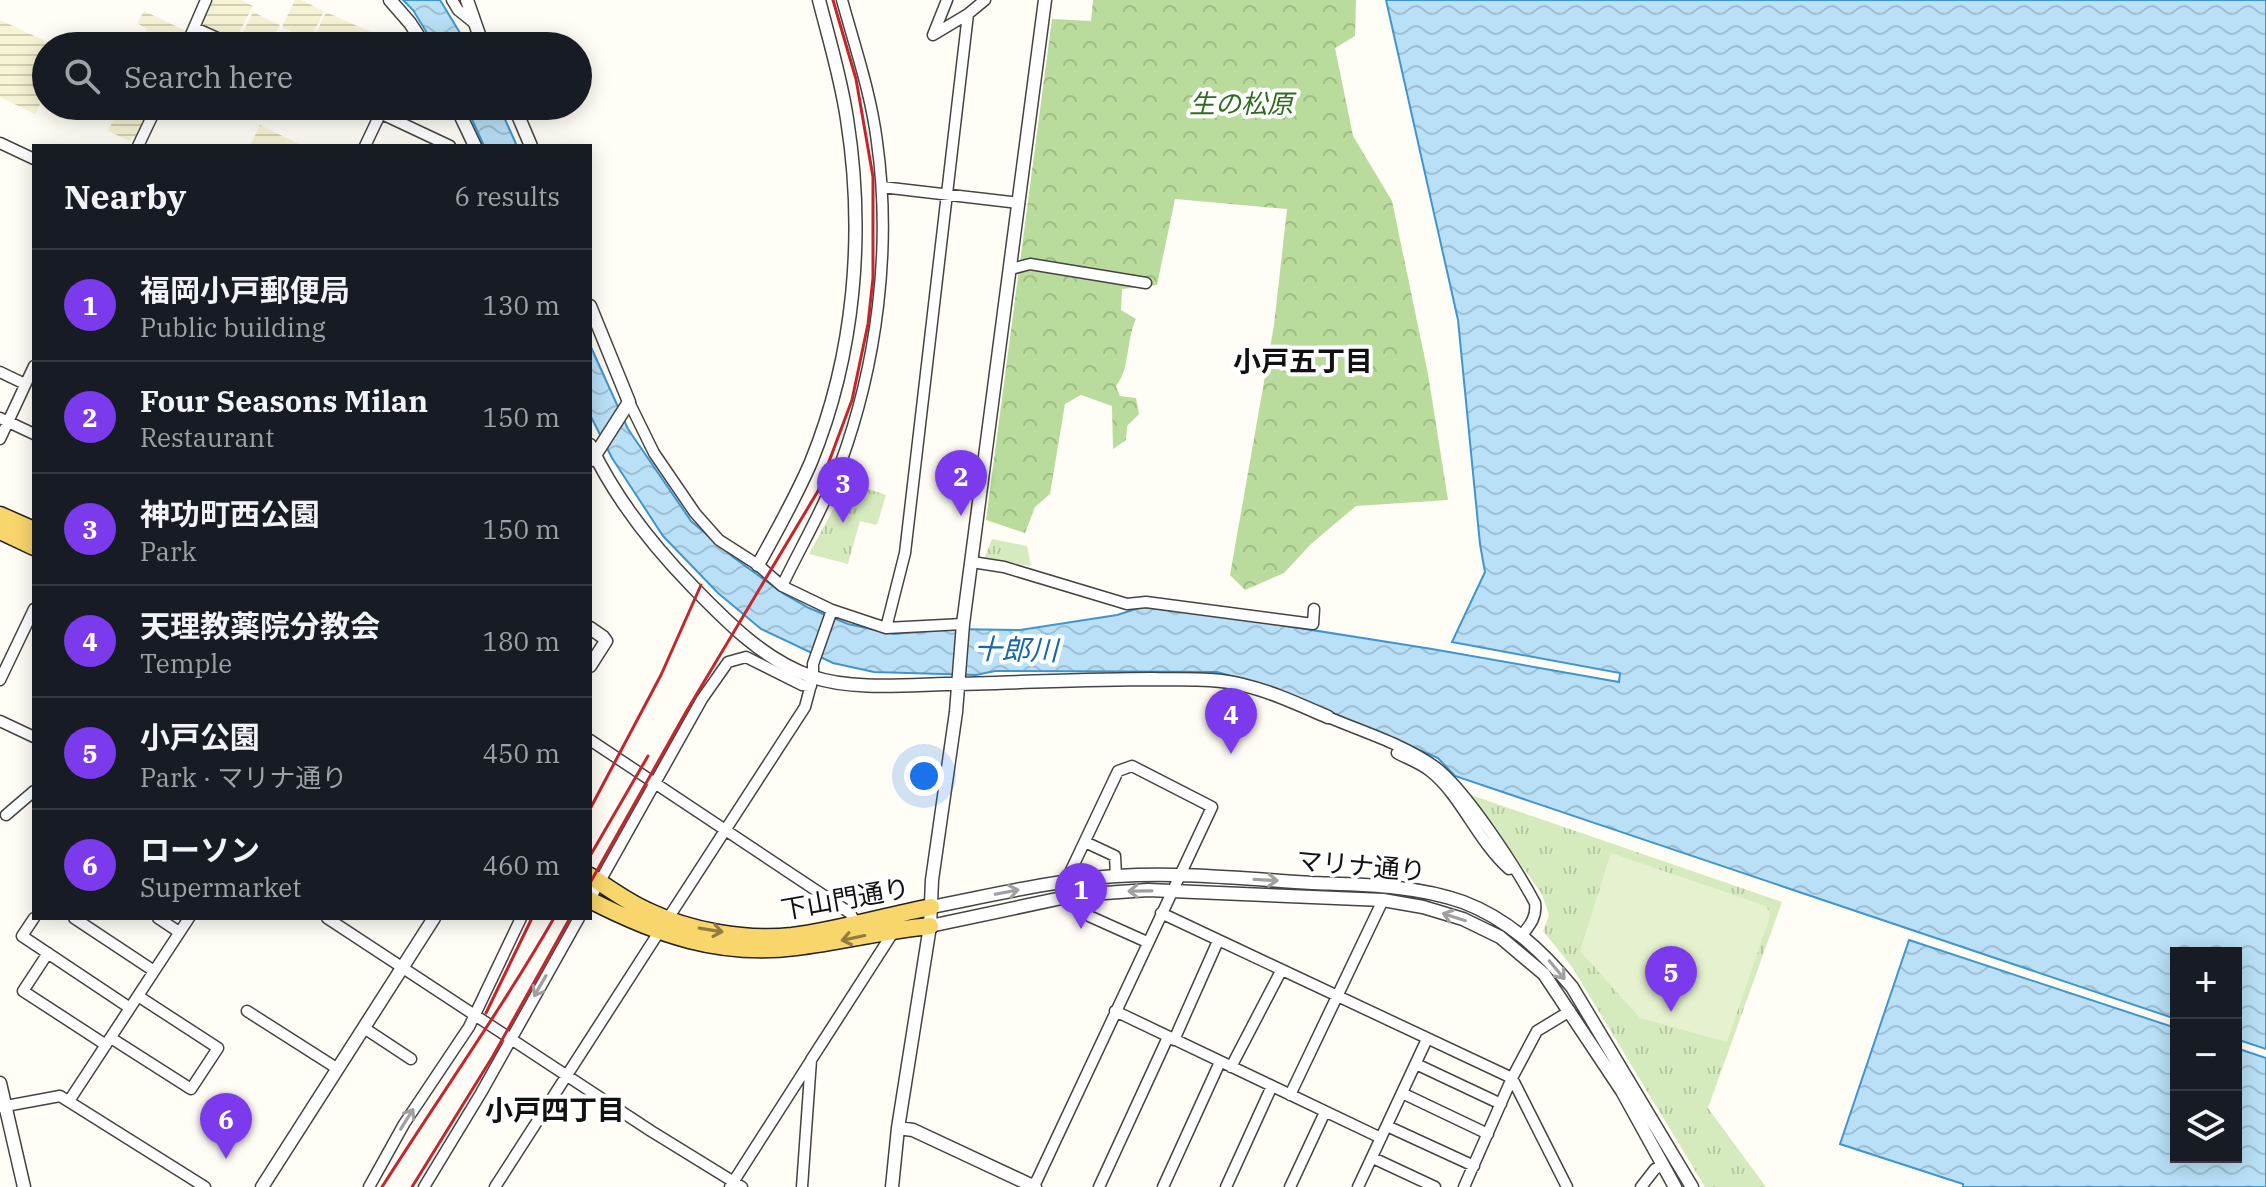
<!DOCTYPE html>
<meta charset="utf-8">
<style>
body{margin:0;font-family:"IBM Plex Serif","Noto Sans JP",serif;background:#242831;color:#f1f3f6}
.controls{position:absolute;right:24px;bottom:24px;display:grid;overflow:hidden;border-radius:0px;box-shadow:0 4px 20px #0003}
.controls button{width:72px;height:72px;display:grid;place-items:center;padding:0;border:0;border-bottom:2px solid #363941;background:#171b24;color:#f1f3f6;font:40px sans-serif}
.you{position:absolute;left:924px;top:776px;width:28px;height:28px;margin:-20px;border:6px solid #fff;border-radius:50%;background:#1a73e8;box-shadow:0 0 0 12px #1a73e833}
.badge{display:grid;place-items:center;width:52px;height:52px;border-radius:50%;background:#7c3aed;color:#fff;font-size:26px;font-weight:700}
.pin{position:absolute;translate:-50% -66px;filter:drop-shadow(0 2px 4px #0008)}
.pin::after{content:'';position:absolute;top:42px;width:28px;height:24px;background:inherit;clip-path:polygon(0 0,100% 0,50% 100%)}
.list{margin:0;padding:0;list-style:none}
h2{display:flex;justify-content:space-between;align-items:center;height:104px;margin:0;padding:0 32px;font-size:34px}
h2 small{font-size:26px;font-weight:400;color:#9ea1a6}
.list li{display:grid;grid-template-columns:52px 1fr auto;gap:24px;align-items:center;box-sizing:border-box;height:112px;padding:0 32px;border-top:2px solid #363941}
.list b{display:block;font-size:30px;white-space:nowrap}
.list p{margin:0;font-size:26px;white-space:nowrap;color:#9ea1a6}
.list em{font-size:26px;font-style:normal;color:#9ea1a6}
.icon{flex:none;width:44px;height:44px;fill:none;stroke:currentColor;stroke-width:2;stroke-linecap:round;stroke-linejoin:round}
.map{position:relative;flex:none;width:2266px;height:1187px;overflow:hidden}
.search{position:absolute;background:#171b24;box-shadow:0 4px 20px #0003;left:32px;top:32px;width:560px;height:88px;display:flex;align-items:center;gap:20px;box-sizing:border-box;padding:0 28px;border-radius:44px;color:#9ea1a6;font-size:30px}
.panel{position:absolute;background:#171b24;box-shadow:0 4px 20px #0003;left:32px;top:144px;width:560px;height:776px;border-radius:0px}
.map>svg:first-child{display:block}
.farmland{fill:url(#farmland-rules)}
.forest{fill:url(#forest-crowns)}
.park{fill:url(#park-tufts)}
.pitch{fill:#e6f2cf}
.water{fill:url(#water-waves);stroke:#3f96cf;stroke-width:2}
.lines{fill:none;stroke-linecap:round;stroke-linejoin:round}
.minor-casing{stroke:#444;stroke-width:13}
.tertiary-casing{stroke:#444;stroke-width:15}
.primary-casing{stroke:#222;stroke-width:19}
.minor{stroke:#fff;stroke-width:10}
.tertiary{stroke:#fff;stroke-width:12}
.primary{stroke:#f9d66b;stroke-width:16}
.rail{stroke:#c4262e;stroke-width:3}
.oneway{stroke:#a0a0a0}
.oneway2{stroke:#917d42}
.labels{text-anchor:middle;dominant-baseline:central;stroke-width:8;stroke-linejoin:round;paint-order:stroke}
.park-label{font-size:26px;font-style:italic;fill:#2f6b1f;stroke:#fff}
.street-label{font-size:26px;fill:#111;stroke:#fff}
.neighbourhood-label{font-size:28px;font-weight:bold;fill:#111;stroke:#fff}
.water-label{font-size:28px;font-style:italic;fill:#1768a6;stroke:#fff}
</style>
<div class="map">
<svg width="2266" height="1187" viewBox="0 0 2266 1187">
<defs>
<pattern id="farmland-rules" width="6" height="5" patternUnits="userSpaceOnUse" patternTransform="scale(2)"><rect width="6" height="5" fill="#f6f3d4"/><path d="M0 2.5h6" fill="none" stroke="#d2cfb5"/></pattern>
<pattern id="forest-crowns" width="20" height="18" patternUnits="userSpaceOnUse" patternTransform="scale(2)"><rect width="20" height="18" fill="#b9dc9c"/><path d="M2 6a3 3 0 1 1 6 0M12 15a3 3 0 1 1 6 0" fill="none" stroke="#9ebc85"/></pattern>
<pattern id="park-tufts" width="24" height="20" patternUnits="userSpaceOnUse" patternTransform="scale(2)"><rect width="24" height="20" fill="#d5ebbd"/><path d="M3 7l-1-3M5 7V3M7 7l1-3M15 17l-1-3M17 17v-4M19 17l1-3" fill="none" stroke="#b6c8a1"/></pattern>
<pattern id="water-waves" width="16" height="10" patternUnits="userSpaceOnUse" patternTransform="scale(2)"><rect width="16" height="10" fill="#b9e0f7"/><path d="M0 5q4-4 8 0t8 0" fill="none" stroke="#9ebfd3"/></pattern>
</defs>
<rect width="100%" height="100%" fill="#fffdf5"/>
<path class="farmland" d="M212,0h29l12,6 -18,34 -34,-16z
M295,0h6l23,11 -14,29 -28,-13z
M144,11l42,20 -8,15h-39l8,-17 -10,-6z
M253,12l27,13 -11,21h-22l-9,-4z
M326,12l51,23 -5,11h-62z
M0,20l56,26h-10v46l-11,22 -35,-17z
M120,106h31l-15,32 -4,-1 -2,4 -22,-10z
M260,125l43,21h-53z"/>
<path class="forest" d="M1093,0h263l-1,36 -20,12 18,88 39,65 36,173 20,126 -92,6 -45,38 -27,29 -39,17 -15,-15 44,-250 13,-116 -112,-10 -18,86 -35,4 -1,21 15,9c-10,21 -6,49 -20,67l4,10 16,2 3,16 -12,12 -1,14 -13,9 -1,-43 -31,-11 -16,9 -15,90 -15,13 -10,26 -39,-13 66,-501 39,2z"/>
<path class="park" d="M848,482l38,13 -9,30 -17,-4 -12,43 -39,-10z
M992,539l35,7 4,20 -47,-7z
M1471,795l311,107 -74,206 58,79h-61l-133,-220 -29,-36 6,-16 -7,-21z"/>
<path class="pitch" d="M1611,853l155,53 4,8 -3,11 -40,117 -87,-24 -60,-67z"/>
<path class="water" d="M403,0h37l28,46h-33l-22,-36z
M1386,0h880v1049l-30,-10v-86h-60v66l-721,-243 -17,-18 -166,-71 -55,-15 -222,-1 -19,4 -102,-3 -41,-9 -72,-34 -43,-36 -55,-57 -51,-78 -22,-43v-70l38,84 63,92 42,36 51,37 25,14 39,16 46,10 55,-5 71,1 97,-15 25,-8 94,11 196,31 187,33 1,-9 -168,-31 33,-70 -5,-28 -22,-224z
M466,106h33l18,40h-33z
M1909,940l267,88v129h60v-109l30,10v129h-303v-3l-123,-40z"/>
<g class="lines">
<defs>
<path id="minor" d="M452,0l6,10 15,12
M947,0l-14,35 35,-21 17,-14
M195,28l40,18
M186,46l20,-46
M365,106l85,40
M0,143l34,16
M138,146l19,-40
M365,146l19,-40
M882,187l137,16
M1011,269l19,-5 116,19
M0,372l25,12
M629,402l25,51 41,60 24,27 39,25 24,21 50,24 -19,54v13l-8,30 -138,213
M0,418l34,16
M0,439l34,-73
M972,562l32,5 123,37 19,-2 167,22 1,-15
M782,586c19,-40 43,-80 58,-121 37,-101 52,-216 37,-323 -6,-48 -22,-95 -35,-142
M832,610l54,18 77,-4
M886,628l19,-75 63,-539
M0,680l34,-71
M1328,717c35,15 75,27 106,49 30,21 83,103 101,137 2,14 -5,22 -13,32
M0,721l34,16
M590,740l251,167 9,6 5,9
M1397,753c11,6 23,10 33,18 30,23 48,71 79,98
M6,815l28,-24
M1085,842l30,14 1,20
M1083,894l6,22 58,26
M590,899l112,-200 26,-37 18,-5 56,28 9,1
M1161,913l351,165 55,109
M34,918l-12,18 108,72
M74,918l80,53
M158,918l21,14
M327,918l324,213 91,56
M48,953l-25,38 83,54
M247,1011l91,58
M1115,1011l266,127
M364,1028l47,31
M111,1038l80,51 27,-41 -80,-52
M1174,1040l44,-99
M1416,1064l85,40
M1231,1067l50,-96
M1402,1093l86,41
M1290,1095l93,-195
M69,1101l120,-183
M0,1107l60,-11 145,91
M1387,1126l87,40
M1373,1158l62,29
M369,1187l35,-63 65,-97 52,-109
M424,1187l57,-94 98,-175
M495,1187l164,-255
M730,1187l80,-125
M802,1187l9,-127 83,-129
M1032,1187l5,-7 175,-373 -80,-41 -14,5 -52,110
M1099,1187l69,-150
M1163,1187l57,-125
M1226,1187l46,-101
M1290,1187l35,-75
M1358,1187l69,-148
M1464,1187l48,-109 25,-47 33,-20
M1641,1187l14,-18 7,-3"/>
<path id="tertiary" d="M390,0l20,23 15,23
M467,0l16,46
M456,106l19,40
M514,106l17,40
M590,306l39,96 -37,58
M590,445c25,53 62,100 103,142 34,35 72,74 120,90 38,13 93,8 133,7 69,-1 137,-5 206,-5 30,1 62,-2 91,6 30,7 57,20 85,32
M758,565c19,-34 38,-68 53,-103 44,-108 54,-229 36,-343 -6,-41 -18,-80 -28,-119
M590,628l13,9 3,4 -16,25
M931,907c62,-12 123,-27 186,-31 65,-4 131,3 195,7 51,2 103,2 151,19 45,17 79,49 109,85l120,200
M930,926l146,-31 72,-5 235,10 40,7 40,12 37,18 44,37 78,117 53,96
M0,1083l24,104
M898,1128l15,2 122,57
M262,1187l172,-269
M892,1187l6,-59 32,-202 2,-46 24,-168 7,-88 82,-624"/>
<path id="primary" d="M0,515l34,15
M0,531l34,16
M590,876c19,12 37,26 58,35 42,20 97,30 144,25 46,-6 93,-20 139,-29
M590,900c66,34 130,57 206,47 45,-5 89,-17 134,-21"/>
</defs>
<use href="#minor" class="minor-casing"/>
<use href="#tertiary" class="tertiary-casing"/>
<use href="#primary" class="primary-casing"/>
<use href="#minor" class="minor"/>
<use href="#tertiary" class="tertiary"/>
<use href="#primary" class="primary"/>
<path class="rail" d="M590,809l71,-134 40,-90
M590,856l58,-100
M590,883l96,-171 132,-221 34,-91 16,-76 5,-46v-101l-17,-98 -23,-79
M486,1013l46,-95
M382,1187c57,-90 119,-177 172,-269
M412,1187l81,-131 77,-138"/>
</g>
<defs><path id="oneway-shaft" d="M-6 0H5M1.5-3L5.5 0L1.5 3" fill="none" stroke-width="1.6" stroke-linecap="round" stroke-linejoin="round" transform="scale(2)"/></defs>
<g class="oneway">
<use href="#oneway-shaft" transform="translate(1266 880) rotate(3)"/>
<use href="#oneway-shaft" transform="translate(1140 891) rotate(179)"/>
<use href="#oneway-shaft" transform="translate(1007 892) rotate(-11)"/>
<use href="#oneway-shaft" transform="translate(1454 917) rotate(-162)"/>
<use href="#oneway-shaft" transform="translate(1557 970) rotate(50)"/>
<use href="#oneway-shaft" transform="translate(540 986) rotate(120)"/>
<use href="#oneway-shaft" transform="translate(407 1119) rotate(-58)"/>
</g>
<g class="oneway2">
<use href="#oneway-shaft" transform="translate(711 930) rotate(9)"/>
<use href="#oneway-shaft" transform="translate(853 938) rotate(168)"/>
</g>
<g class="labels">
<g class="park-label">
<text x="1241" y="103">生の松原</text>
</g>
<g class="street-label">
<text transform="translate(1361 865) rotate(5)">マリナ通り</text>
<text transform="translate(845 898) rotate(-10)">下山門通り</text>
</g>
<g class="neighbourhood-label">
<text x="1303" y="360">小戸五丁目</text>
<text x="555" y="1109">小戸四丁目</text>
</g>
<g class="water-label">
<text transform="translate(1016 649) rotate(1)">十郎川</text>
</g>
</g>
</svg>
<div class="controls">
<button>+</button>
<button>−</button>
<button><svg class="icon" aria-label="layers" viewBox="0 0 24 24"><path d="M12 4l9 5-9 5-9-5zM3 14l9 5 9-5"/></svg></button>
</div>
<div class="you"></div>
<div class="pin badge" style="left:1081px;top:929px">1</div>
<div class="pin badge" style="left:961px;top:516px">2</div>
<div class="pin badge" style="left:843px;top:523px">3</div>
<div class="pin badge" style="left:1231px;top:754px">4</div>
<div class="pin badge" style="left:1671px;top:1012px">5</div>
<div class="pin badge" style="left:226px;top:1159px">6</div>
<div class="search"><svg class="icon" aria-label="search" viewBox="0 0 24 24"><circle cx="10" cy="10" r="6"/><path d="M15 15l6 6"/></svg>Search here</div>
<section class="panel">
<h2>Nearby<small>6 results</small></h2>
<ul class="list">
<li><span class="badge">1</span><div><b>福岡小戸郵便局</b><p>Public building</p></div><em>130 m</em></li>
<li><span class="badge">2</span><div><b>Four Seasons Milan</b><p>Restaurant</p></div><em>150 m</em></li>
<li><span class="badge">3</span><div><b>神功町西公園</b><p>Park</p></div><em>150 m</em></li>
<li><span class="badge">4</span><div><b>天理教薬院分教会</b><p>Temple</p></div><em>180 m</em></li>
<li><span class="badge">5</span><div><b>小戸公園</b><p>Park · マリナ通り</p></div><em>450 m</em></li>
<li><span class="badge">6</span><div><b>ローソン</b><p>Supermarket</p></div><em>460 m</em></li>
</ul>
</section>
</div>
